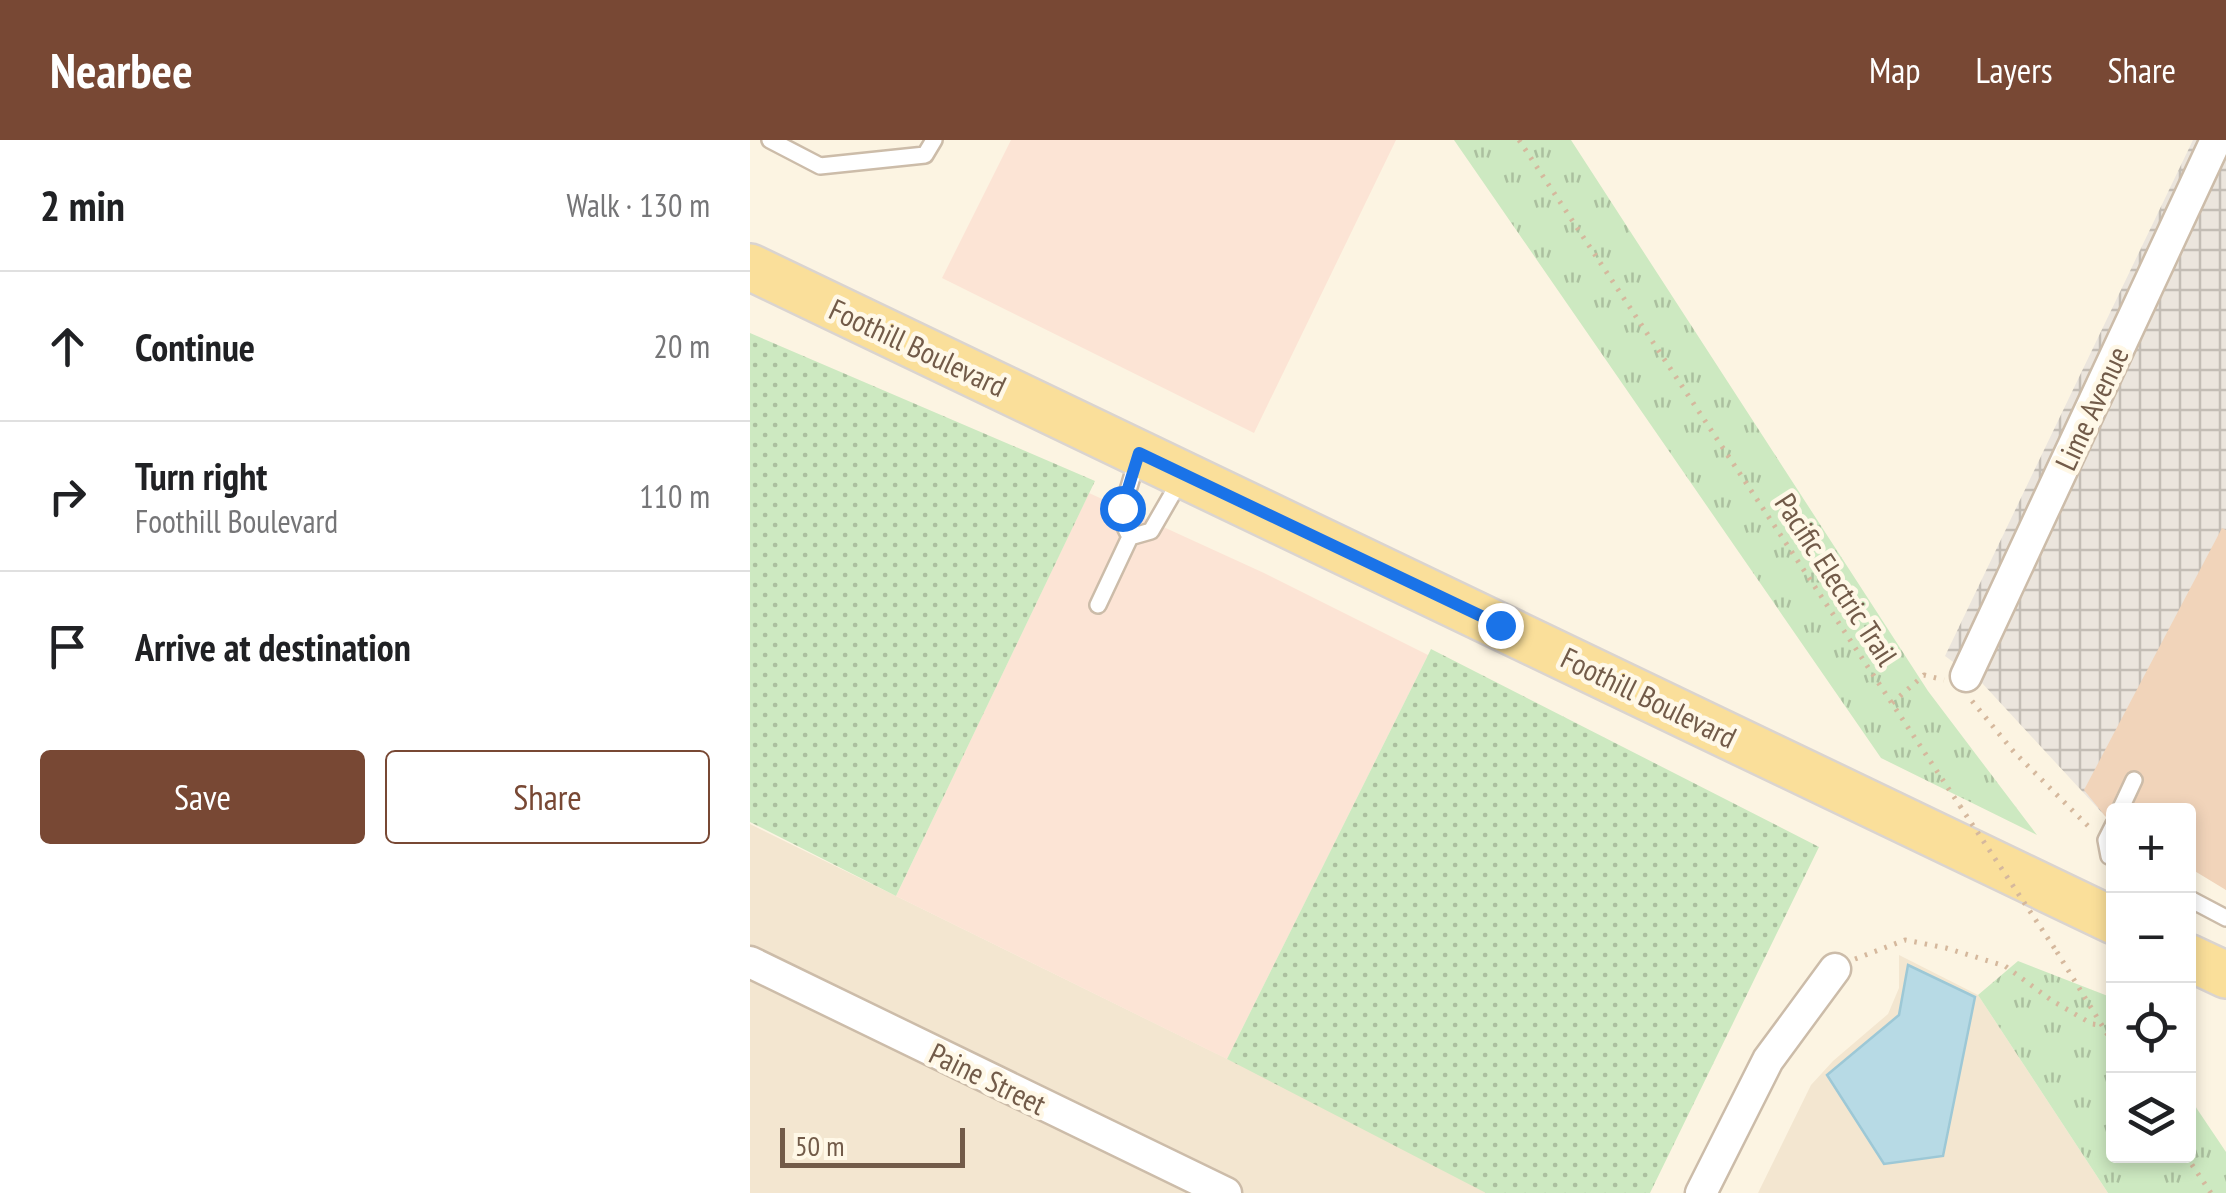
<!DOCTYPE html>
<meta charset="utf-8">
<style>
body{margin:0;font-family:"PT Sans Narrow",sans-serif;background:#f2f2f2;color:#202124}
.controls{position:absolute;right:30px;bottom:30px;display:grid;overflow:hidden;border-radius:10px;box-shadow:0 5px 15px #0003}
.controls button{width:90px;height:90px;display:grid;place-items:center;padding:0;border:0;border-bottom:2px solid #e0e0e0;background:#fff;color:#202124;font:50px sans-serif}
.scale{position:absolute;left:30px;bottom:25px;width:185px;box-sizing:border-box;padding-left:10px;border:5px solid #725b49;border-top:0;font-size:28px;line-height:35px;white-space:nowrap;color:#725b49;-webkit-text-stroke:8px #fff8e7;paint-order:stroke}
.stop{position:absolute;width:30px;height:30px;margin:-22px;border:8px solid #1a73e8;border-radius:50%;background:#fff}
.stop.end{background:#1a73e8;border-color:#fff;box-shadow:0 2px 10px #0008}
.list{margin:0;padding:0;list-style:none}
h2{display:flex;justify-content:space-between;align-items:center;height:130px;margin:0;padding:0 40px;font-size:42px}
h2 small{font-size:32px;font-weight:400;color:#757577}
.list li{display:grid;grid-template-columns:65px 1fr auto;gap:30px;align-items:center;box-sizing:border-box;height:150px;padding:0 40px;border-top:2px solid #e0e0e0}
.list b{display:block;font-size:38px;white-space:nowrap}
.list p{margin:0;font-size:32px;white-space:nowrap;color:#757577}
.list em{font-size:32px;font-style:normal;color:#757577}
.actions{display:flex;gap:20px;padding:30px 40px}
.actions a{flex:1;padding:22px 0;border:2px solid #784834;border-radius:10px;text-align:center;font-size:35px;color:#784834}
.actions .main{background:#784834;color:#fff}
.icon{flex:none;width:55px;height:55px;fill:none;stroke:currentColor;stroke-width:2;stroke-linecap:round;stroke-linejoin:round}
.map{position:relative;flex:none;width:1476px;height:1053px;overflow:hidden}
header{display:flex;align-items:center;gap:60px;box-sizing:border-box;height:140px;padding:0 50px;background:#784834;color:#fff}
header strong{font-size:48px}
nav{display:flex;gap:55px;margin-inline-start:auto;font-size:35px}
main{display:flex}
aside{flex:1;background:#fff}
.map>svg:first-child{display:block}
.residential{fill:#f3e6d0}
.commercial{fill:#fce4d5}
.industrial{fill:url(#industrial-grid)}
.grass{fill:url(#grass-dots)}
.park{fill:url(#park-tufts)}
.water{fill:#b7dae5;stroke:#9dc8d6;stroke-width:2.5}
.building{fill:#f1d4ba}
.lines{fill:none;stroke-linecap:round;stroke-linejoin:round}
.service-casing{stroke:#ccbca9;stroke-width:20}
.minor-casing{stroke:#ccbca9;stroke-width:35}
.primary-casing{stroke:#dad4d0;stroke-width:50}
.path{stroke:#d5b89d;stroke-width:5;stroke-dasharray:2.5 8;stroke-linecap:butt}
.service{stroke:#fff;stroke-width:15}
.minor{stroke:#fff;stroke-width:30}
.primary{stroke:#fadf9a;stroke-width:45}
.path-bridge{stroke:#d5b89d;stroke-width:5;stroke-dasharray:2.5 8;stroke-linecap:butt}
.route{stroke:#1a73e8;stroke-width:12}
.labels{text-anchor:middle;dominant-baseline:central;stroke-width:9;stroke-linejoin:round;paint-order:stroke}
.street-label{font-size:30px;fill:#725b49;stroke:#fff8e7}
</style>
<header>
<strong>Nearbee</strong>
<nav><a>Map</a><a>Layers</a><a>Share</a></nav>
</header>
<main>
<aside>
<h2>2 min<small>Walk · 130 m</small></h2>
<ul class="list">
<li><svg class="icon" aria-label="ahead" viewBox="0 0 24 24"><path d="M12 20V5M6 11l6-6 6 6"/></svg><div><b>Continue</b></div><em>20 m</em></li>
<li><svg class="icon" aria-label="right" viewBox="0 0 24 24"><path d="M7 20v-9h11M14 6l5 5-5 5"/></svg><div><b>Turn right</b><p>Foothill Boulevard</p></div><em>110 m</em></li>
<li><svg class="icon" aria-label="arrive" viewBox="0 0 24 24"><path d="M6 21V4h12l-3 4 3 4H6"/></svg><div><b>Arrive at destination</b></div></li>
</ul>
<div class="actions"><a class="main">Save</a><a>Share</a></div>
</aside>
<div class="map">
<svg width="1476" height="1053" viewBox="0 0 1476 1053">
<defs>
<pattern id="industrial-grid" width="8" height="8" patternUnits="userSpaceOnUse" patternTransform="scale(2.5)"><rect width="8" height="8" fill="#ebe5dd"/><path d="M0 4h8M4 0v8" fill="none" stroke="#c3bdb5"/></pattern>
<pattern id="grass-dots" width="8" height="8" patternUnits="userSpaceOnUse" patternTransform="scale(2.5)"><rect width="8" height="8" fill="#cde9c1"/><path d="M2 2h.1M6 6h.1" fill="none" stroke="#abc09f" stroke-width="1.8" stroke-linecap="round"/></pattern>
<pattern id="park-tufts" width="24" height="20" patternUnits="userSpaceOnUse" patternTransform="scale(2.5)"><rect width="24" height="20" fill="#cde9c1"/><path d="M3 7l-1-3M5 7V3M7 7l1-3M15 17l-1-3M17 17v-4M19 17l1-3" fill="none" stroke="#abc09f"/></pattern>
</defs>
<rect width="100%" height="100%" fill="#fcf4e2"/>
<path class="residential" d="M0,684l453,223 298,146h-751z
M1149,815l79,40 130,198h-350l53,-108 22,-24 55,-47 11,-26z"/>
<path class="commercial" d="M261,0h385l-142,293 -312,-155z
M339,353l175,80 164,82 -201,404 -331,-163z"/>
<path class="industrial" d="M1443,0h33v750l-38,-80h-74l-1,12 -8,-6 -123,-133 -37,-27z"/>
<path class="grass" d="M0,193l345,148 -199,415 -146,-74z
M681,509l388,198 -169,346h-164l-259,-134z"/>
<path class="park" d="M704,0h117l357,551 109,144 -156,-77z
M1268,821l95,37 1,158h74l1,-59 37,55v41h-118l-130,-198z"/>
<path class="water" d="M1158,825l67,32 -32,159 -59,8 -57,-89 72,-60z"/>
<path class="building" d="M1472,388l4,2v360l-38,-23v-57h-74v12l-9,-6 -21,-26z"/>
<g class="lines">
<defs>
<path id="service" d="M20,0l50,26 105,-11 9,-15
M388,317l-18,60 10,20 21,-6 30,-52
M348,465l32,-68
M1370,670l14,-30
M1364,684l-8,16 3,16 5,2
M1438,758l38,20"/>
<path id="minor" d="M1216,536l250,-536
M0,822l476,231
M951,1053l67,-133 67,-91"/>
<path id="primary" d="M0,127l1364,654
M1438,817l38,18"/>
</defs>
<use href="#service" class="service-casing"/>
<use href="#minor" class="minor-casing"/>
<use href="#primary" class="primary-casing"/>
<path class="path" d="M769,0l441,666
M1222,561l42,51 76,76
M1142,563l32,-28 20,5
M1307,812l57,93
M1105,819l50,-19 41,8 59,18 46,34 41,24 8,1
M1436,1016l25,37"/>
<use href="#service" class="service"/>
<use href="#minor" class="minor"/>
<use href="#primary" class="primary"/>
<path class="path-bridge" d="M1210,666l97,146"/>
</g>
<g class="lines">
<path class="route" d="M372,368l17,-55 361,172"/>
</g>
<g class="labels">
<g class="street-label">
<text transform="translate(168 207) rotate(25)">Foothill Boulevard</text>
<text transform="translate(1341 268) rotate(-65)">Lime Avenue</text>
<text transform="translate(1087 439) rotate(57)">Pacific Electric Trail</text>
<text transform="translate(899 557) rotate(26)">Foothill Boulevard</text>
<text transform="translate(238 938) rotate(26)">Paine Street</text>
</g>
</g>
</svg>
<div class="controls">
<button>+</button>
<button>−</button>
<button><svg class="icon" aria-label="locate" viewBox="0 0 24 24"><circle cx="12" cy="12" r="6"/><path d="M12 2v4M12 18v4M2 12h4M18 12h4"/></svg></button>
<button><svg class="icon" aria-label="layers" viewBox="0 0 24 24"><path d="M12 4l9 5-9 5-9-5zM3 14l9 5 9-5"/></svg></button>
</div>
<div class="scale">50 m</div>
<div class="stop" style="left:372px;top:368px"></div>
<div class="stop end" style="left:750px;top:485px"></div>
</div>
</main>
